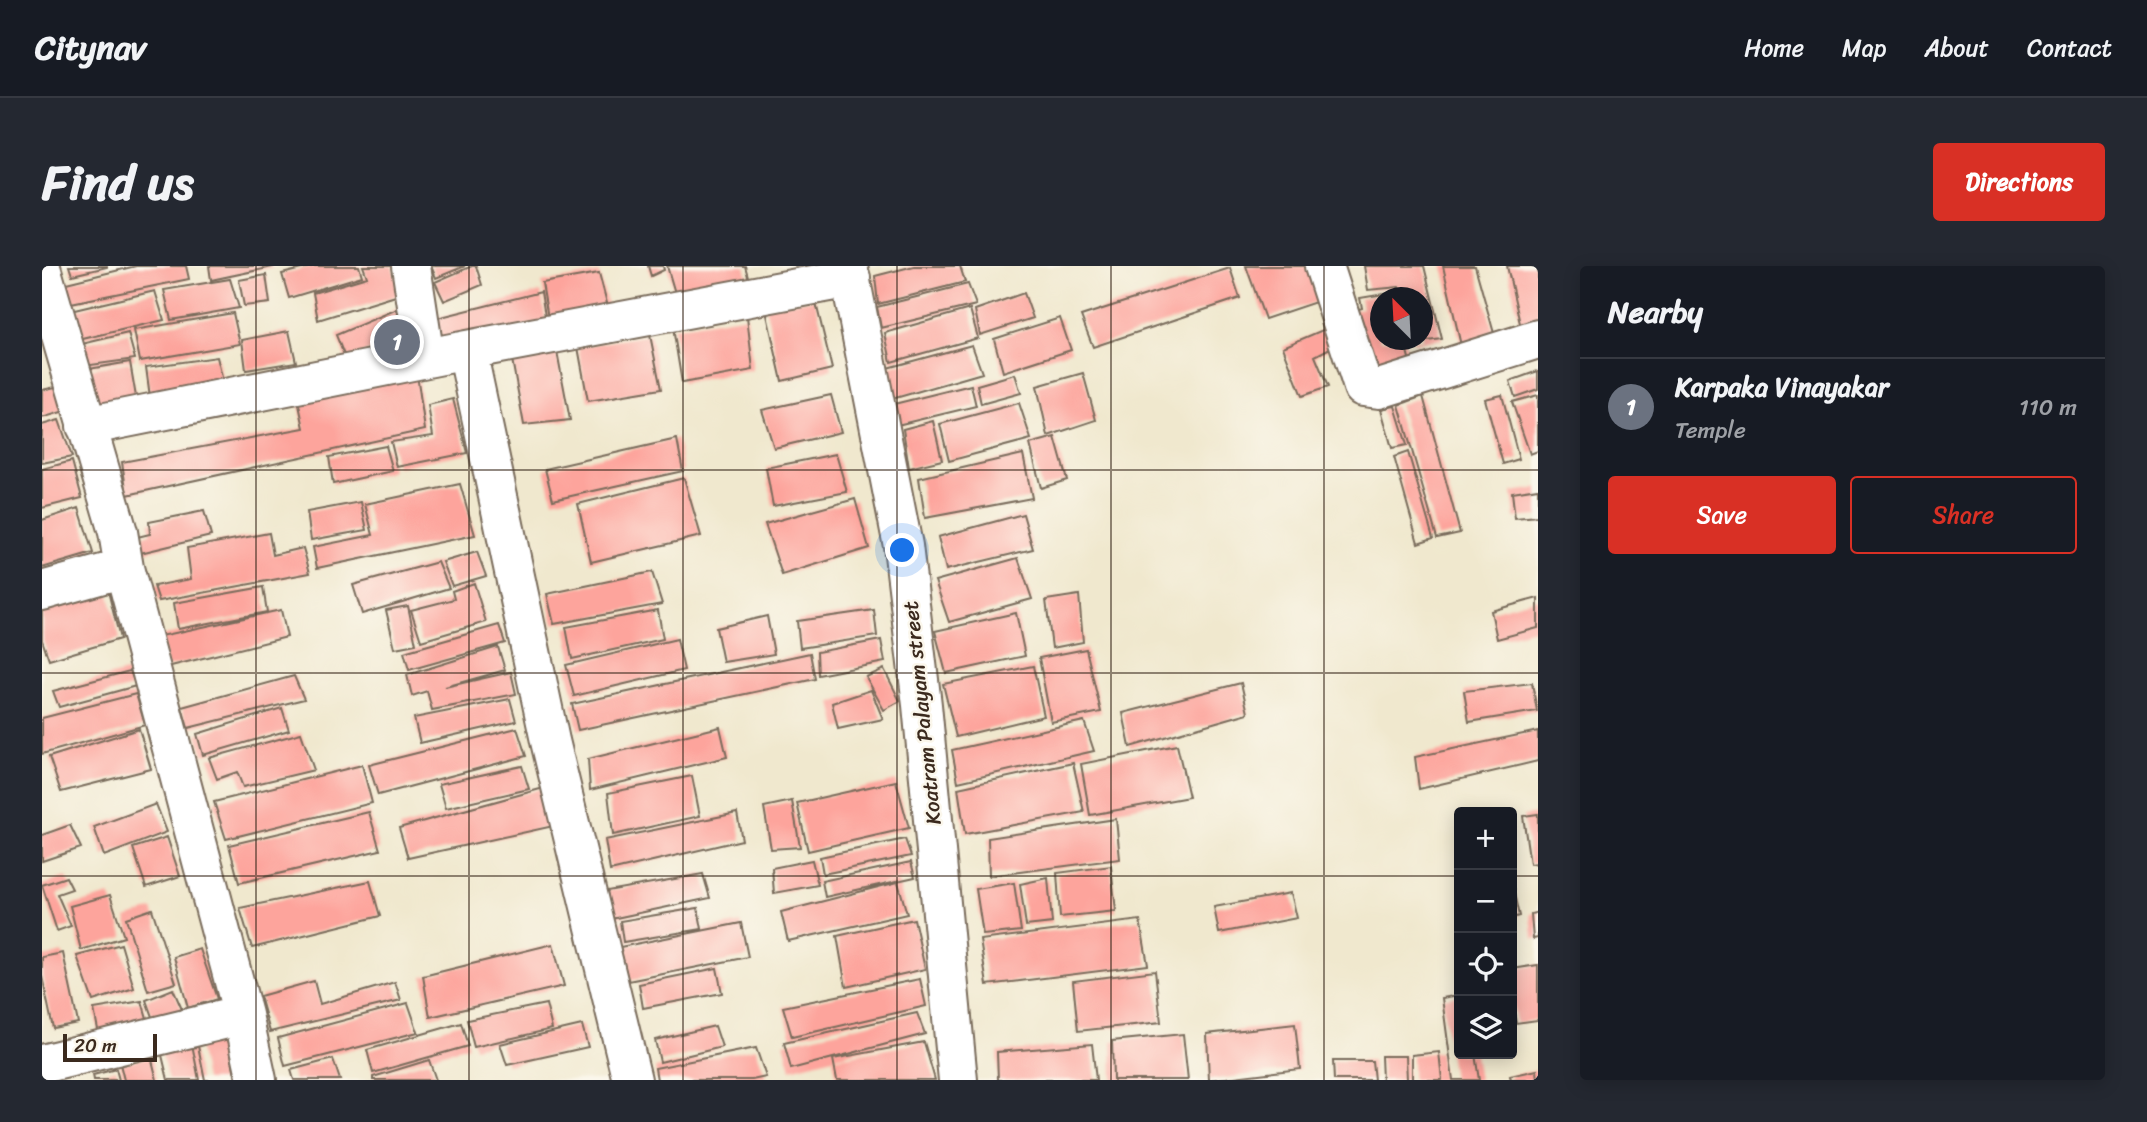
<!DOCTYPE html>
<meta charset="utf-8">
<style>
body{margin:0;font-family:Sriracha,sans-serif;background:#242831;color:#f1f3f6}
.controls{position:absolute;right:21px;bottom:21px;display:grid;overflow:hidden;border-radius:7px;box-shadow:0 4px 18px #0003}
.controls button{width:63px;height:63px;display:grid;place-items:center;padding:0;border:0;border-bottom:2px solid #363941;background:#171b24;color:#f1f3f6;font:35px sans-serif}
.compass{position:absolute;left:1328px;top:21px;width:63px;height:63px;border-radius:50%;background:#171b24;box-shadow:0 4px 18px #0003;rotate:336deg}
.scale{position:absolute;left:21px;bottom:18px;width:94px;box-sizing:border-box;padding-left:7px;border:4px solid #3b2a1e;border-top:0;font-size:19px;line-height:24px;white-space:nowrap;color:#3b2a1e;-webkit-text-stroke:5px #fbf7ec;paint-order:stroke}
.you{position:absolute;left:861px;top:285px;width:24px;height:24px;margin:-18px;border:5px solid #fff;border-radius:50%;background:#1a73e8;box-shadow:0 0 0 10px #1a73e833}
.badge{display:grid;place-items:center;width:46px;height:46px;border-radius:50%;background:#d93025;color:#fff;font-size:23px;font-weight:700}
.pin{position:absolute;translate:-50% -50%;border:4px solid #fff;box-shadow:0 2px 7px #0006}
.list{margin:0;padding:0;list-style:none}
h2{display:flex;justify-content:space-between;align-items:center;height:91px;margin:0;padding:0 28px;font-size:30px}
h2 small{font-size:23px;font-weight:400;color:#9ea1a6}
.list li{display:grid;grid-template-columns:46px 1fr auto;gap:21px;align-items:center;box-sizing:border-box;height:98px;padding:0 28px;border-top:2px solid #363941}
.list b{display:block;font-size:26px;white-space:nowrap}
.list p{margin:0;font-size:23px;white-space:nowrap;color:#9ea1a6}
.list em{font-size:23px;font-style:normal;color:#9ea1a6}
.actions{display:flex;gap:14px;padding:21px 28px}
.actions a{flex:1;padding:16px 0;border:2px solid #d93025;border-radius:7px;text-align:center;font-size:24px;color:#d93025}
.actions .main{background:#d93025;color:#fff}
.icon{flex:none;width:38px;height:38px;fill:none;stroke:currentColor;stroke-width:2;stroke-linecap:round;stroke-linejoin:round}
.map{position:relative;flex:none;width:1496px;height:814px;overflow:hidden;border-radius:7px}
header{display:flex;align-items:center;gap:42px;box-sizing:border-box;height:98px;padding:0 35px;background:#171b24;border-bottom:2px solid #363941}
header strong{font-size:33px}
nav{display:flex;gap:38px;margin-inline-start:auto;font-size:24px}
.intro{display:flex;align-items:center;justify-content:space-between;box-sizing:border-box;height:168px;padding:0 42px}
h1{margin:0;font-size:49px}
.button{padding:18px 32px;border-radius:7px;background:#d93025;color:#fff;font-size:24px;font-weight:700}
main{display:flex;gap:42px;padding:0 42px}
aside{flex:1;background:#171b24;border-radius:7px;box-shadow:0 4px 18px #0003}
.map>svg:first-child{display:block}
.building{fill:#fda49c}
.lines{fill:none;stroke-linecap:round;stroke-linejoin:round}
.minor-casing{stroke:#7a6c5c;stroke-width:42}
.minor{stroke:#fff;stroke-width:38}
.grid{fill:none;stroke:#3b2a1e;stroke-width:2;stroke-opacity:0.55}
.labels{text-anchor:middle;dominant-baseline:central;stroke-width:5;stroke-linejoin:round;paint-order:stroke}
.street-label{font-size:21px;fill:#3b2a1e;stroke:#fbf7ec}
</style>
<header>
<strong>Citynav</strong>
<nav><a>Home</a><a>Map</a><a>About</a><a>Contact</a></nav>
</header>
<div class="intro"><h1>Find us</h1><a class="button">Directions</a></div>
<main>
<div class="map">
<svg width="1496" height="814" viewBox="0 0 1496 814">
<rect width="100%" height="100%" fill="#fbf7ec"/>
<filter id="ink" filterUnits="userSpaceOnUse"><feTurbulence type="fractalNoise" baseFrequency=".0143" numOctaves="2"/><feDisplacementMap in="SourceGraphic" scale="14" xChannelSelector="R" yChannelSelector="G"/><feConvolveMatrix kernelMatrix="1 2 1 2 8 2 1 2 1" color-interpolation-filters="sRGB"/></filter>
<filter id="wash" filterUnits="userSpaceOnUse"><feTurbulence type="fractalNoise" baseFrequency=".00686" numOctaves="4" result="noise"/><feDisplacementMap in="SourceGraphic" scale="28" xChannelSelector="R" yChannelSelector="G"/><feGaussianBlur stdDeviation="1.57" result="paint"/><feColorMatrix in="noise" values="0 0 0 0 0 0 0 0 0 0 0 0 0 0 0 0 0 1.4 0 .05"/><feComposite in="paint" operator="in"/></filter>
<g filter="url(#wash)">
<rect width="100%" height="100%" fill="#f0e8ce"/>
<g id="blocks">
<path class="building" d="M27,0h38v1l-35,8z
M94,0h50l3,13 -123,25 -4,-20z
M167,0h64v1l-62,13z
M271,0h46l3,10 -73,22 -7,-24z
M321,0h29l10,28 -84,26 -5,-27 54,-16z
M389,0h34l-29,12z
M430,0h4l6,19 -38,16 -9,-19z
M606,0h15l1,4 -13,6z
M625,0h78l4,14 -72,20z
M872,0h46l5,16 -87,22 -3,-28z
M1204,0h66l13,33 -60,20z
M1322,0h60l18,73 -28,4 -1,-3h9v-42h-20l-3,-11 -31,3z
M1401,0h32l24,85 -35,8z
M1465,0h31v57l-17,5z
M1188,2l10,30 -147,49 -12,-31z
M557,7l9,34 -60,11 -6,-35z
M224,9l4,28 -26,3 -5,-26z
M188,13l9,29 -68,12 -7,-30z
M926,18l8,21 -95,23 -4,-21z
M113,25l9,29 -90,21 -8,-29z
M499,26l5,30 -105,20 -4,-24z
M982,27l9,25 -53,17 -5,-25z
M1348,27l2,5h-12v42h24l9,33 -53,14 -19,-73 21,-6 -2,-10z
M773,33l17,70 -50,12 -17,-75z
M360,41l11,26 -67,27 -10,-25z
M928,43l8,29 -87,24 -6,-29z
M191,47l7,31 -100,17 -6,-31z
M705,50l6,54 -71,13 -9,-55z
M1018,52l11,32 -68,22 -9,-33z
M1283,63l7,18 -17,9 13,31 -26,9 -19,-49z
M247,65l7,31 -50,8 -4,-30z
M86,67l7,26 -51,7 -6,-21z
M608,69l11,54 -73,12 -10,-54z
M930,79l10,28 -90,26 -5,-31z
M514,80l14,74 -46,5 -13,-71z
M175,91l7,28 -74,12 -4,-30z
M88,96l6,35 -53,10 -6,-36z
M1496,105v18l-23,8 -5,-16z
M1041,107l13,47 -48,16 -11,-50z
M375,108l8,56 -298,65 -5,-33 182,-34 -6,-28z
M973,108l6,19 -40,11 -4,-19z
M929,119l5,21 -79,19 -3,-21z
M18,120l8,24 -26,8v-28z
M789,129l10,37 -67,16 -12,-38z
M1460,129l17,64 -16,5 -18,-65z
M1496,129v56l-8,3 -18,-52z
M1381,130l37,137 -23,5 -38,-133z
M411,133l14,54 -70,14 -6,-25 42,-6 -5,-31z
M977,137l12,36 -82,22 -9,-37z
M1353,140l12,39 -15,3 -11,-39z
M17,154l13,37 -30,6v-38z
M891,155l9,39 -33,8 -6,-39z
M1013,171l12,43 -26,8 -11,-44z
M635,173l6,32 -130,29 -8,-31z
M344,180l7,25 -60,13 -4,-27z
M1366,186l25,86 -15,5 -24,-86z
M794,188l11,38 -74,14 -7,-38z
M981,188l9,44 -107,20 -6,-40z
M30,195l10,37 -40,10v-39z
M642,212l17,58 -110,26 -13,-58z
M418,218l15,51 -158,33 -4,-21 60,-12 -8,-31z
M1496,222v28l-23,2 -3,-26z
M813,233l14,49 -87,27 -17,-51z
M319,236l6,28 -56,10 -4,-28z
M37,242l14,45 -51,15v-48z
M162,245l7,25 -75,18 -3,-16 17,-4 -1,-12z
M981,248l10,35 -87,21 -8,-33z
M227,267l4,22 30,-7 7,25 -151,28 -5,-15 37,-7 -4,-31z
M435,286l9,24 -34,10 -9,-24z
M976,292l14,41 -83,23 -14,-41z
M396,296l11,26 -87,26 -9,-29z
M610,306l10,32 -108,20 -7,-30z
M432,317l12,39 -65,19 -10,-31 43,-11 -2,-8z
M221,321l4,25 -89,17 -4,-26z
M66,325l12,48 -71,21 -7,-20v-32z
M1037,329l4,47 -31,6 -6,-48z
M1496,332v30l-41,11 -6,-28z
M366,340l8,38 -21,4 -9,-38z
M239,344l6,27 -120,30 -6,-31z
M616,344l5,29 -91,20 -6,-32z
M832,344l3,26 -77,12 -3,-27z
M974,347l9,43 -79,17 -11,-42z
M725,350l7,38 -51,8 -7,-34z
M457,359l6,18 -96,27 -5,-18z
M635,373l7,31 -110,26 -8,-31z
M839,374l4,22 -67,13 -1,-23z
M456,381l7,23 -60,17 66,-15 5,22 -84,16 -5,-19 -15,5 -5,-21z
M1044,383l15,63 -50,10 -12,-64z
M768,387l5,26 -237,51 -6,-26z
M991,400l11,50 -88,21 -13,-53z
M842,403l16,32 -16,9 -18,-33z
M88,405l6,15 -77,21 -6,-16z
M252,410l10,23 -116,29 -6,-21z
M1199,417l7,30 -118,34 -7,-34z
M1490,417l5,28 -68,11 -5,-31z
M829,424l12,29 -45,10 -6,-26z
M94,428l9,31 -103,29v-36z
M468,433l6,22 -96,22 -6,-25z
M240,442l7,22 -86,25 -6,-21z
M1042,455l10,30 -136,31 -6,-32z
M678,461l7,30 -137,33 -2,-31z
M475,462l9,28 -148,39 -9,-30z
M97,463l12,40 -90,23 -12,-35z
M1496,465v30l-119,28 -4,-32z
M259,467l13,37 -71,17 -6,-15 -20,7 -8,-21z
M1135,479l12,52 -99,18 -9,-51z
M1031,497l11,49 -119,22 -7,-46z
M320,499l10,38 -146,36 -12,-37z
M480,500l7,23 -83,19 -7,-24z
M650,510l8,40 -87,19 -5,-42z
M854,515l13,47 -101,23 -11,-48z
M509,520l7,39 -150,33 -9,-30z
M750,535l8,46 -29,2 -7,-42z
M114,538l11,28 -63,24 -10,-29z
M327,546l11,38 -141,33 -10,-38z
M695,547l5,27 -132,31 -5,-31z
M1496,548v49l-8,1 -7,-48z
M1074,553l4,40 -131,17 -1,-38z
M28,559l11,23 -39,13v-26z
M125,571l13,39 -34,11 -13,-39z
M863,573l6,17 -88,18 -3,-17z
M770,594l6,25 -44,8 -2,-25z
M869,596l4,15 -90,20 -3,-16z
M1069,600l5,45 -56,6 -3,-44z
M661,608l7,24 -99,21 -4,-28z
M24,611l6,12 -15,5 14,32 -14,5 -15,-46z
M1006,612l4,45 -26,3 -6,-42z
M328,615l10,35 -128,32 -12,-40z
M856,616l9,32 -119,27 -7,-29z
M972,617l7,48 -38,4 -7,-46z
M1470,618l7,32 -7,2z
M1249,627l6,25 -78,15 -5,-26z
M68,629l14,42 -43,13 -11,-44z
M656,642l4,21 -79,13 -3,-21z
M110,643l24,74 -28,8 -22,-73z
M1496,646v26l-5,1 -2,-25z
M872,653l11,50 -79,18 -9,-51z
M1098,654l8,45 -161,20 -7,-45z
M699,657l7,34 -120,24 -8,-34z
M79,678l13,44 -41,13 -16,-45z
M511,678l11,42 -134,31 -7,-41z
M158,683l17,50 -29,9 -14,-51z
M21,687l15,70 -25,5 -11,-52v-19z
M1496,699v55l-22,3 -4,-24v-30z
M675,702l5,25 -79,15 -4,-24z
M1113,705l6,51 -83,9 -5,-50z
M878,713l6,27 -134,31 -9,-30z
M272,715l6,23 75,-22 6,18 -131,32 -10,-36z
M131,723l11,25 -29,11 -9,-25z
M1417,729v59h16l4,26h-26l-11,-82z
M100,735l7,24 -50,10 -5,-26z
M366,737l10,29 -133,34 -7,-28z
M504,738l6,25 -78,18 -7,-27z
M875,747l8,21 -134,35 -7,-26z
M419,757l7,23 -95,27 -6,-23z
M1253,758l5,45 -91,11 -2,-46z
M540,759l6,22 -81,18 -7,-21z
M673,760l7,21 -62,15 -5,-22z
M1141,768l5,46h-75l-1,-39z
M186,772l8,42h-31l-7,-34z
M882,776l11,38h-98l-4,-21z
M150,778l7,36h-31l-7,-29z
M1050,778l4,36h-98l-1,-28z
M714,782l10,29 -14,3h-95l-2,-12z
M1397,786l3,28h-30v-25z
M109,790l6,24h-33l-4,-16z
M1339,790h25l1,24h-25z
M291,793l7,21h-46l-3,-10z
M387,794l7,20h-63v-3z
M1291,795h39l2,19h-40z
M74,803l3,11h-25l-1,-5z
M1495,804l1,10h-27l-1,-4z"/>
</g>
</g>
<g filter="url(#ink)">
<use href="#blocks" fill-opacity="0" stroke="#7a6c5c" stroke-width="2"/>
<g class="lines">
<defs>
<path id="minor" d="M369,0l14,92
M806,0l55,280 19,159 36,375
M1282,0l39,121 16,2 159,-50
M0,5l76,261 6,36 119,447 14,65
M425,84l384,-72
M44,160l381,-76 83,391 82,339
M0,325l82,-23
M0,798l201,-49"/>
</defs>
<use href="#minor" class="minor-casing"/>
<use href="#minor" class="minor"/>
</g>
</g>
<path class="grid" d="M214,0v814M427,0v814M641,0v814M855,0v814M1069,0v814M1282,0v814M0,204h1496M0,407h1496M0,610h1417M1470,610h26"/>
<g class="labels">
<g class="street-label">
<text transform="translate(880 447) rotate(-96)">Koatram Palayam street</text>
</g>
</g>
</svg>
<div class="controls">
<button>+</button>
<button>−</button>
<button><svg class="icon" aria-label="locate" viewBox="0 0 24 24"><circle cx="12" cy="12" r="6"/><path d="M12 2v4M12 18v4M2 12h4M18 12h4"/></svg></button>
<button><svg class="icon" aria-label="layers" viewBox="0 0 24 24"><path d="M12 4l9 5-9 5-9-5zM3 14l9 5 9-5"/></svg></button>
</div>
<svg class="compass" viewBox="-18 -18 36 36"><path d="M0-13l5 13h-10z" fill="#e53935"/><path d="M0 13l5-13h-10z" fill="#9ea1a6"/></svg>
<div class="scale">20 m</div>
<div class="you"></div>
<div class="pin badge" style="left:355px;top:76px;background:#6b7280">1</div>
</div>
<aside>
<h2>Nearby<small></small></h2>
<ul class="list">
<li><span class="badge" style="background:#6b7280">1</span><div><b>Karpaka Vinayakar</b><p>Temple</p></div><em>110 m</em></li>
</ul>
<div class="actions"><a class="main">Save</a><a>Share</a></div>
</aside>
</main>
